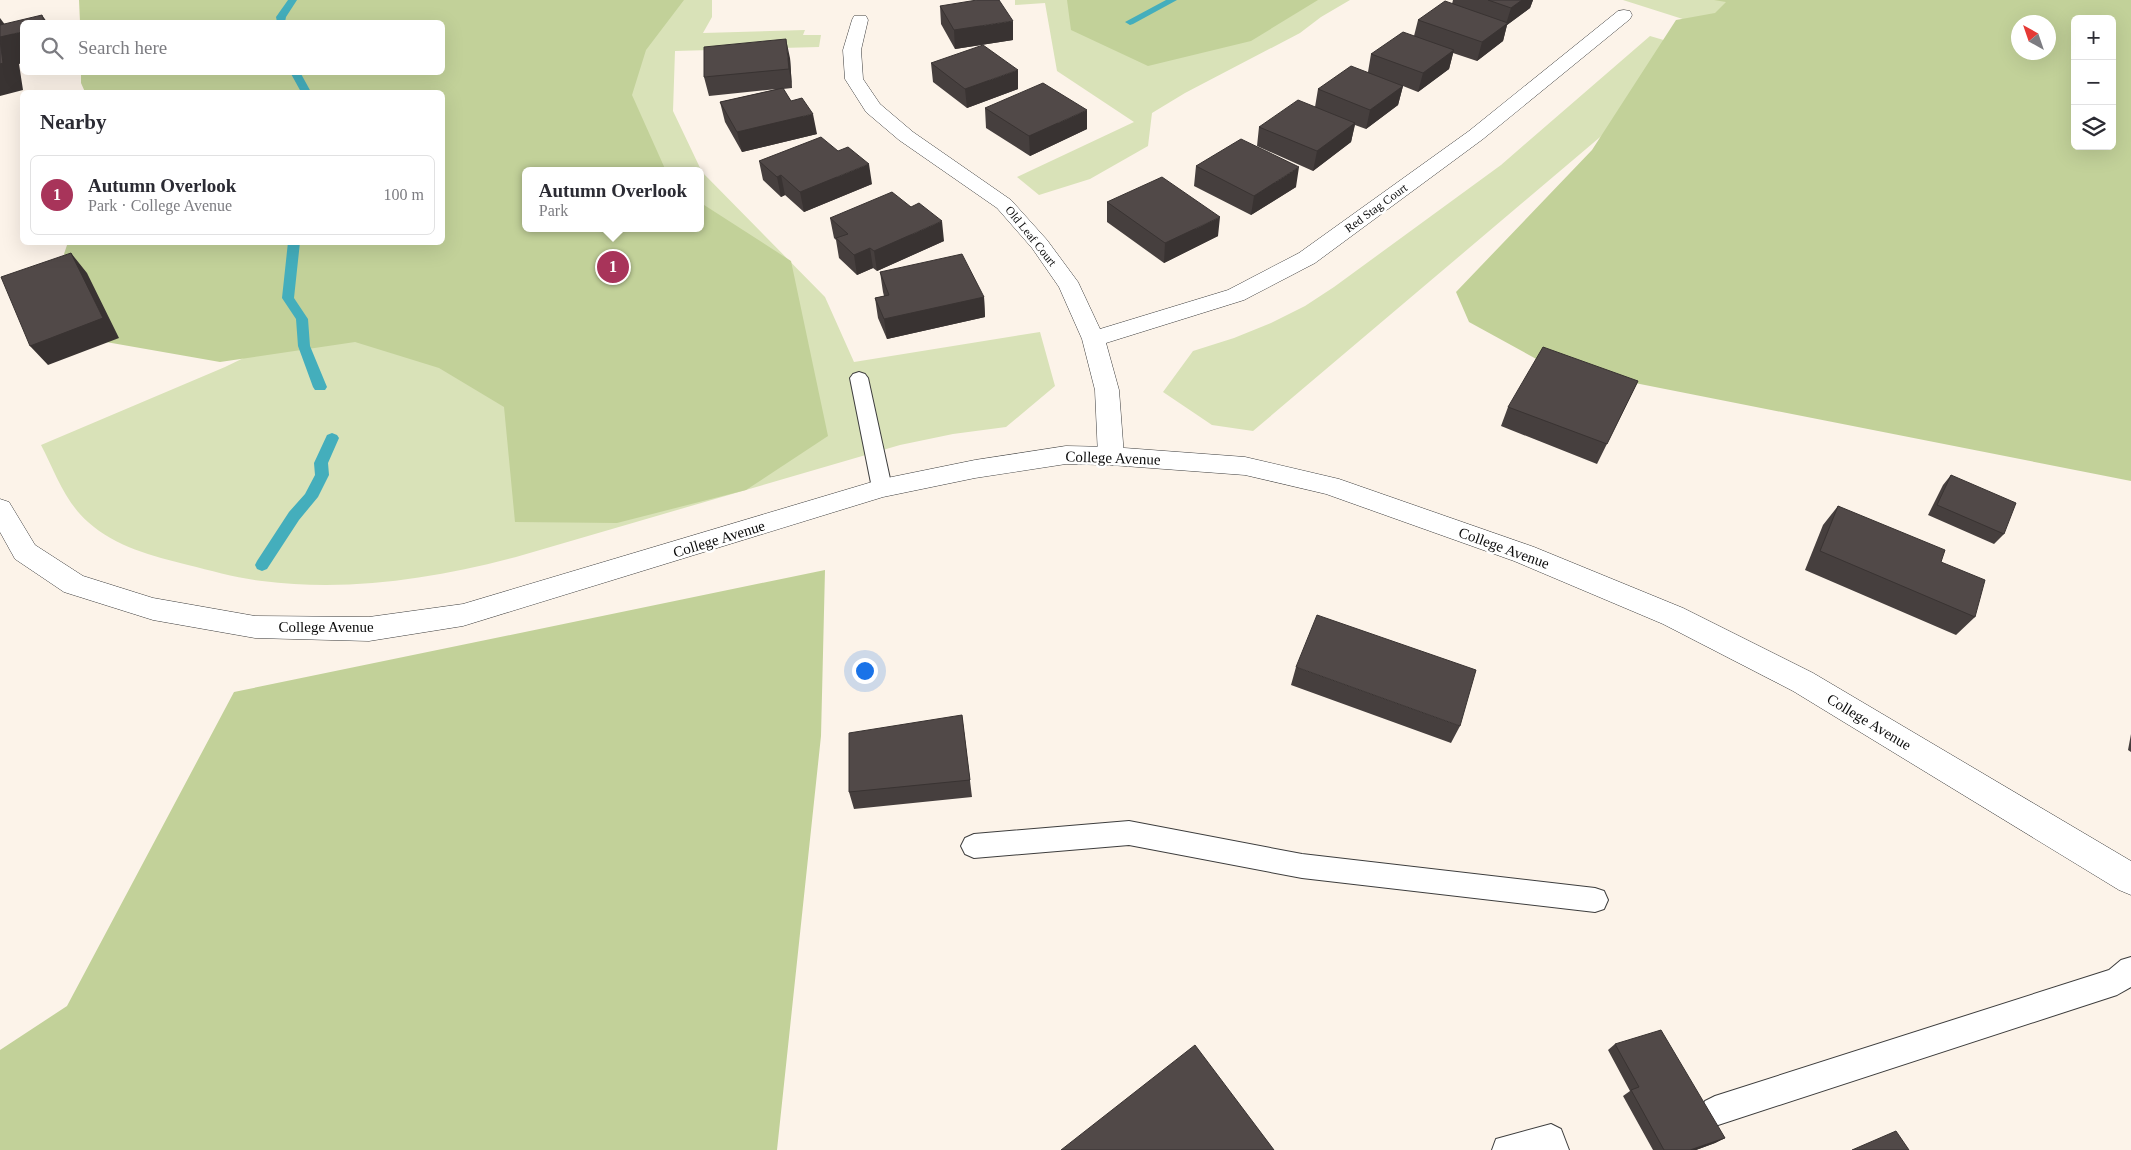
<!DOCTYPE html>
<meta charset="utf-8">
<style>
body{margin:0;font-family:"Times New Roman",serif;background:#f7f7f7;color:#2b2b33}
.controls{position:absolute;right:15px;top:15px;display:grid;overflow:hidden;border-radius:8px;box-shadow:0 5px 20px #0002}
.controls button{width:45px;height:45px;display:grid;place-items:center;padding:0;border:0;border-bottom:1px solid #e1e1e2;background:#fff;color:#2b2b33;font:25px sans-serif}
.compass{position:absolute;left:2011px;top:15px;width:45px;height:45px;border-radius:50%;background:#fff;box-shadow:0 5px 20px #0002;rotate:320deg}
.you{position:absolute;left:864px;top:670px;width:18px;height:18px;margin:-12px;border:4px solid #fff;border-radius:50%;background:#1a73e8;box-shadow:0 0 0 8px #1a73e833}
.badge{display:grid;place-items:center;width:32px;height:32px;border-radius:50%;background:#a8345a;color:#fff;font-size:16px;font-weight:700}
.pin{position:absolute;translate:-50% -50%;border:2px solid #fff;box-shadow:0 1px 5px #0006}
.popup{position:absolute;left:522px;top:167px;width:182px;height:65px;box-sizing:border-box;display:grid;place-content:center;border-radius:8px;background:#fff;filter:drop-shadow(0 1px 4px #0005);font-size:16px;white-space:nowrap;color:#7c7c81}
.popup b{font-size:19px;color:#2b2b33}
.popup::after{content:'';position:absolute;left:50%;top:100%;margin-left:-10px;border:10px solid transparent;border-top-color:#fff}
.list{margin:0;padding:0;list-style:none}
h2{display:flex;justify-content:space-between;align-items:center;height:65px;margin:0;padding:0 20px;font-size:21px}
h2 small{font-size:16px;font-weight:400;color:#7c7c81}
.list li{display:grid;grid-template-columns:32px 1fr auto;gap:15px;align-items:center;box-sizing:border-box;height:80px;margin:0 10px 10px;padding:0 10px;border:1px solid #e1e1e2;border-radius:8px}
.list b{display:block;font-size:19px;white-space:nowrap}
.list p{margin:0;font-size:16px;white-space:nowrap;color:#7c7c81}
.list em{font-size:16px;font-style:normal;color:#7c7c81}
.icon{flex:none;width:28px;height:28px;fill:none;stroke:currentColor;stroke-width:2;stroke-linecap:round;stroke-linejoin:round}
.map{position:relative;flex:none;width:2131px;height:1150px;overflow:hidden}
.search{position:absolute;background:#fff;box-shadow:0 5px 20px #0002;left:20px;top:20px;width:425px;height:55px;display:flex;align-items:center;gap:12px;box-sizing:border-box;padding:0 18px;border-radius:8px;color:#7c7c81;font-size:19px}
.panel{position:absolute;background:#fff;box-shadow:0 5px 20px #0002;left:20px;top:90px;width:425px;height:155px;border-radius:8px}
.map>svg:first-child{display:block}
.green{fill:#d9e2b8}
.forest{fill:#c2d199;fill-rule:evenodd}
.lines{fill:none;stroke-linecap:round;stroke-linejoin:round}
.stream{fill:#44aebc;fill-rule:evenodd}
.service-casing{stroke:#3d3d3d;stroke-width:2}
.minor-casing{stroke:#3d3d3d;stroke-width:1}
.tertiary-casing{stroke:#3d3d3d;stroke-width:1}
.service{fill:#fff;fill-rule:evenodd}
.minor{fill:#fff;fill-rule:evenodd}
.tertiary{fill:#fff;fill-rule:evenodd}
.wall{fill:#463f3e}
.shaded-wall{fill:#393332}
.building{fill:#514948;stroke:#393332}
.labels{text-anchor:middle;dominant-baseline:central;stroke-width:5;stroke-linejoin:round;paint-order:stroke}
.far-street-label{font-size:12px;fill:#0a0a0a;stroke:#fff}
.street-label{font-size:15px;fill:#0a0a0a;stroke:#fff}
</style>
<div class="map">
<svg width="2131" height="1150" viewBox="0 0 2131 1150">
<rect width="100%" height="100%" fill="#fcf3e9"/>
<path class="green" d="M641,0h71v17l-9,16 102,-3 -2,5h18l-2,12 -144,4 -2,60 29,61 123,125 29,65 186,-30 15,54 -49,41 -53,7 -53,11 -384,112c-83,22 -168,35 -254,24 -25,-3 -50,-10 -74,-16 -36,-9 -72,-18 -100,-43 -23,-20 -33,-50 -47,-77l184,-78 266,-129 35,-10h174v-57h-166z
M1015,0h335l-29,17 -21,16 -115,60 -33,20 -4,33 -58,33 -51,16 -22,-18 117,-55 -77,-51 -12,-68 -30,2z
M1623,0h139l-509,431 -41,-6 -49,-33 30,-41 41,-13 37,-15 34,-17 29,-19 167,-122 149,-129 17,5 22,-20z"/>
<path class="forest" d="M79,0h605l-38,50 -14,45 34,76h-140v57h174l1,-25 90,58 37,175 -82,54 -129,33 -102,-1 -11,-115 -65,-39 -84,-26 -135,20 -114,-20 -42,-88 4,-12h374v-150h-357l-4,-9v-10l361,-1v-50h-362z
M1067,0h251l-67,41 -103,25 -77,-36z
M1714,0h417v481l-582,-115 -80,-44 -13,-30 136,-142 84,-130 39,-7 11,-11zM2075,19h37v127h-37zM2018,22h30v30h-30z
M825,570l-4,166 -44,414h-777v-100l67,-44 167,-314z"/>
<g class="lines">
<path class="stream" d="M288,0h9l-11,17 -1,5h-8l-1,-5z
M1166,0h11l-44,24 -3,1 -5,-3z
M290,72h10l11,20h-10z
M288,242h12l-6,56 14,21 2,27 17,41 -2,3h-10l-2,-3 -15,-41 -2,-27 -14,-21z
M332,433l5,2 2,3 -11,25 1,12 -11,22 -19,23 -32,49 -5,2 -5,-2 -2,-4 2,-4 32,-49 16,-18 10,-19 -1,-12 13,-28z"/>
<defs>
<path id="service" d="M859,372l6,2 3,4 24,110 -3,5 -7,2 -7,-2 -3,-5 -22,-110 3,-4z
M1129,821l173,33 293,34 9,3 4,9 -4,9 -9,3 -293,-34 -173,-33 -155,13 -9,-4 -4,-8 4,-8 9,-4z
M2131,957v30l-14,8 -402,131 -10,-5 -5,-10 5,-10 10,-5 394,-126 12,-10z
M1551,1124l10,5 8,21h-77l4,-11z"/>
<path id="minor" d="M1624,10l6,1 2,4 -2,4 -147,120 -168,124 -71,37 -138,43 13,47 5,66 -4,6 -9,3 -9,-3 -4,-6 -3,-66 -13,-51 -23,-52 -27,-39 -35,-40 -98,-68 -33,-28 -21,-33 -2,-29 9,-30 2,-4h12l2,4 -7,30 2,29 17,25 33,28 98,68 36,40 31,42 22,47 128,-39 71,-37 170,-122 149,-120z"/>
<path id="tertiary" d="M1066,446l45,1 134,10 94,22 195,68 149,61 130,65 318,188v34l-12,-5 -326,-199 -130,-67 -149,-63 -188,-67 -81,-19 -134,-10 -45,-1 -91,14 -92,19 -420,129 -94,15 -114,-3 -102,-18 -89,-28 -49,-33 -15,-27v-33l9,3 26,43 48,31 70,22 102,18 114,1 94,-13 419,-125 93,-19z"/>
</defs>
<use href="#service" class="service-casing"/>
<use href="#minor" class="minor-casing"/>
<use href="#tertiary" class="tertiary-casing"/>
<use href="#service" class="service"/>
<use href="#minor" class="minor"/>
<use href="#tertiary" class="tertiary"/>
</g>
<path class="wall" d="M1453,0h80l-3,8 -23,17 -4,16 -26,20 -24,-8 -4,16 -31,23 -15,-6 -5,19 -32,24 -11,-4 -4,17 -38,29 -56,-25 2,-19 56,-20 3,-18 50,-17 3,-18 43,-18 4,-16 34,-16z
M940,6l73,34 -58,9 -14,-25z
M790,58l2,30 -9,1 8,12 26,33 -75,18 -17,-30 -5,-20 57,-13 -68,7 -5,-19z
M931,63l87,26 -51,19 -34,-26z
M985,108l102,21 -57,27 -44,-28z
M759,161l113,23 -68,28 -19,-17 -4,2 -18,-17z
M1196,166l100,21 -45,28 -57,-29z
M1107,202l111,34 -54,27 -57,-41z
M830,218l114,23 -67,30 -4,-3 -16,7 -18,-17 -3,-18 -2,-2z
M880,272l104,25 1,20 -98,22 -9,-21 -3,-20 9,-2 -1,-4z
M1638,381l-41,83 -96,-38 7,-19z
M1951,475l53,59 -10,10 -66,-29 15,-30z
M1838,506l103,56 34,55 -19,18 -151,-65 18,-45z
M1296,667l164,59 -9,17 -160,-58z
M962,715l10,82 -118,12 -5,-17z
M2131,734v18l-3,-2z
M1615,1044l110,94 -10,5 -19,7h-43l-30,-54 7,-5 -22,-41z"/>
<path class="shaded-wall" d="M1522,0h11l-3,8 -23,17 -4,16 -26,20 5,-19 24,-18 5,-16z
M42,15l5,7h-3z
M0,18l12,16 10,-2v31l-3,1 4,26 -23,6z
M1013,21v19l-58,9 -1,-19z
M786,39l4,19 2,30 -3,-19z
M1454,50l-5,19 -31,23 5,-19z
M1018,70v19l-51,19 -2,-19z
M1403,86l-5,19 -32,24 4,-19z
M1087,110v19l-57,27 -1,-20z
M813,114l4,20 -75,18 -5,-20z
M1355,123l-4,19 -38,29 4,-20z
M869,164l3,20 -68,28 -4,-20z
M1299,167l-3,20 -45,28 3,-19z
M781,175l4,20 -4,2 -4,-20z
M1220,217l-2,19 -54,27 1,-20z
M942,221l2,20 -67,30 -3,-20z
M870,248l3,20 -16,7 -3,-20z
M71,253l16,20 32,65 -71,27 -18,-19z
M984,297l1,20 -98,22 -3,-20z
M1725,1138l-10,5 -19,7h-6z"/>
<path class="building" d="M977,0h22l14,21 -59,9 -14,-24z
M1488,0h34l-11,8z
M1445,1l63,22 -26,19 -64,-22z
M42,15l2,7h-22v10l-22,5v-12z
M1403,32l51,18 -31,23 -52,-19z
M786,39l3,30 -85,8v-30z
M0,40l3,23 -3,1z
M983,45l35,25 -53,19 -34,-26z
M1351,66l52,20 -33,24 -52,-21z
M1043,83l44,27 -58,26 -44,-28z
M783,88l8,13 11,-3 11,16 -76,18 -17,-30z
M1298,100l57,23 -38,28 -58,-24z
M821,137l17,14 10,-4 21,17 -69,28 -19,-17 -4,2 -18,-16z
M1241,139l58,28 -45,29 -58,-30z
M1162,177l58,40 -55,26 -58,-41z
M892,192l19,15 8,-4 23,18 -68,30 -4,-3 -16,7 -18,-17 12,-4 -18,-16z
M71,253l32,65 -73,28 -29,-69z
M962,254l22,43 -100,22 -9,-21 14,-3 -9,-23z
M1543,347l95,34 -31,63 -99,-37z
M1951,475l65,28 -12,31 -67,-29z
M1838,506l107,44 -4,12 44,18 -10,37 -155,-66z
M1317,615l159,55 -16,56 -164,-59z
M962,715l8,65 -121,12v-59z
M1661,1030l64,108 -35,12h-26l-33,-60 8,-3 -24,-43z
M1195,1045l79,105h-213z
M1896,1131l13,19h-57z"/>
<g class="labels">
<g class="far-street-label">
<text transform="translate(1376 208) rotate(-36)">Red Stag Court</text>
<text transform="translate(1031 236) rotate(51)">Old Leaf Court</text>
</g>
<g class="street-label">
<text transform="translate(1113 458) rotate(2)">College Avenue</text>
<text transform="translate(719 539) rotate(-17)">College Avenue</text>
<text transform="translate(1504 548) rotate(20)">College Avenue</text>
<text x="326" y="627">College Avenue</text>
<text transform="translate(1869 722) rotate(31)">College Avenue</text>
</g>
</g>
</svg>
<div class="controls">
<button>+</button>
<button>−</button>
<button><svg class="icon" aria-label="layers" viewBox="0 0 24 24"><path d="M12 4l9 5-9 5-9-5zM3 14l9 5 9-5"/></svg></button>
</div>
<svg class="compass" viewBox="-18 -18 36 36"><path d="M0-13l5 13h-10z" fill="#e53935"/><path d="M0 13l5-13h-10z" fill="#7c7c81"/></svg>
<div class="you"></div>
<div class="pin badge" style="left:613px;top:267px">1</div>
<div class="popup"><b>Autumn Overlook</b>Park</div>
<div class="search"><svg class="icon" aria-label="search" viewBox="0 0 24 24"><circle cx="10" cy="10" r="6"/><path d="M15 15l6 6"/></svg>Search here</div>
<section class="panel">
<h2>Nearby<small></small></h2>
<ul class="list">
<li><span class="badge">1</span><div><b>Autumn Overlook</b><p>Park · College Avenue</p></div><em>100 m</em></li>
</ul>
</section>
</div>
